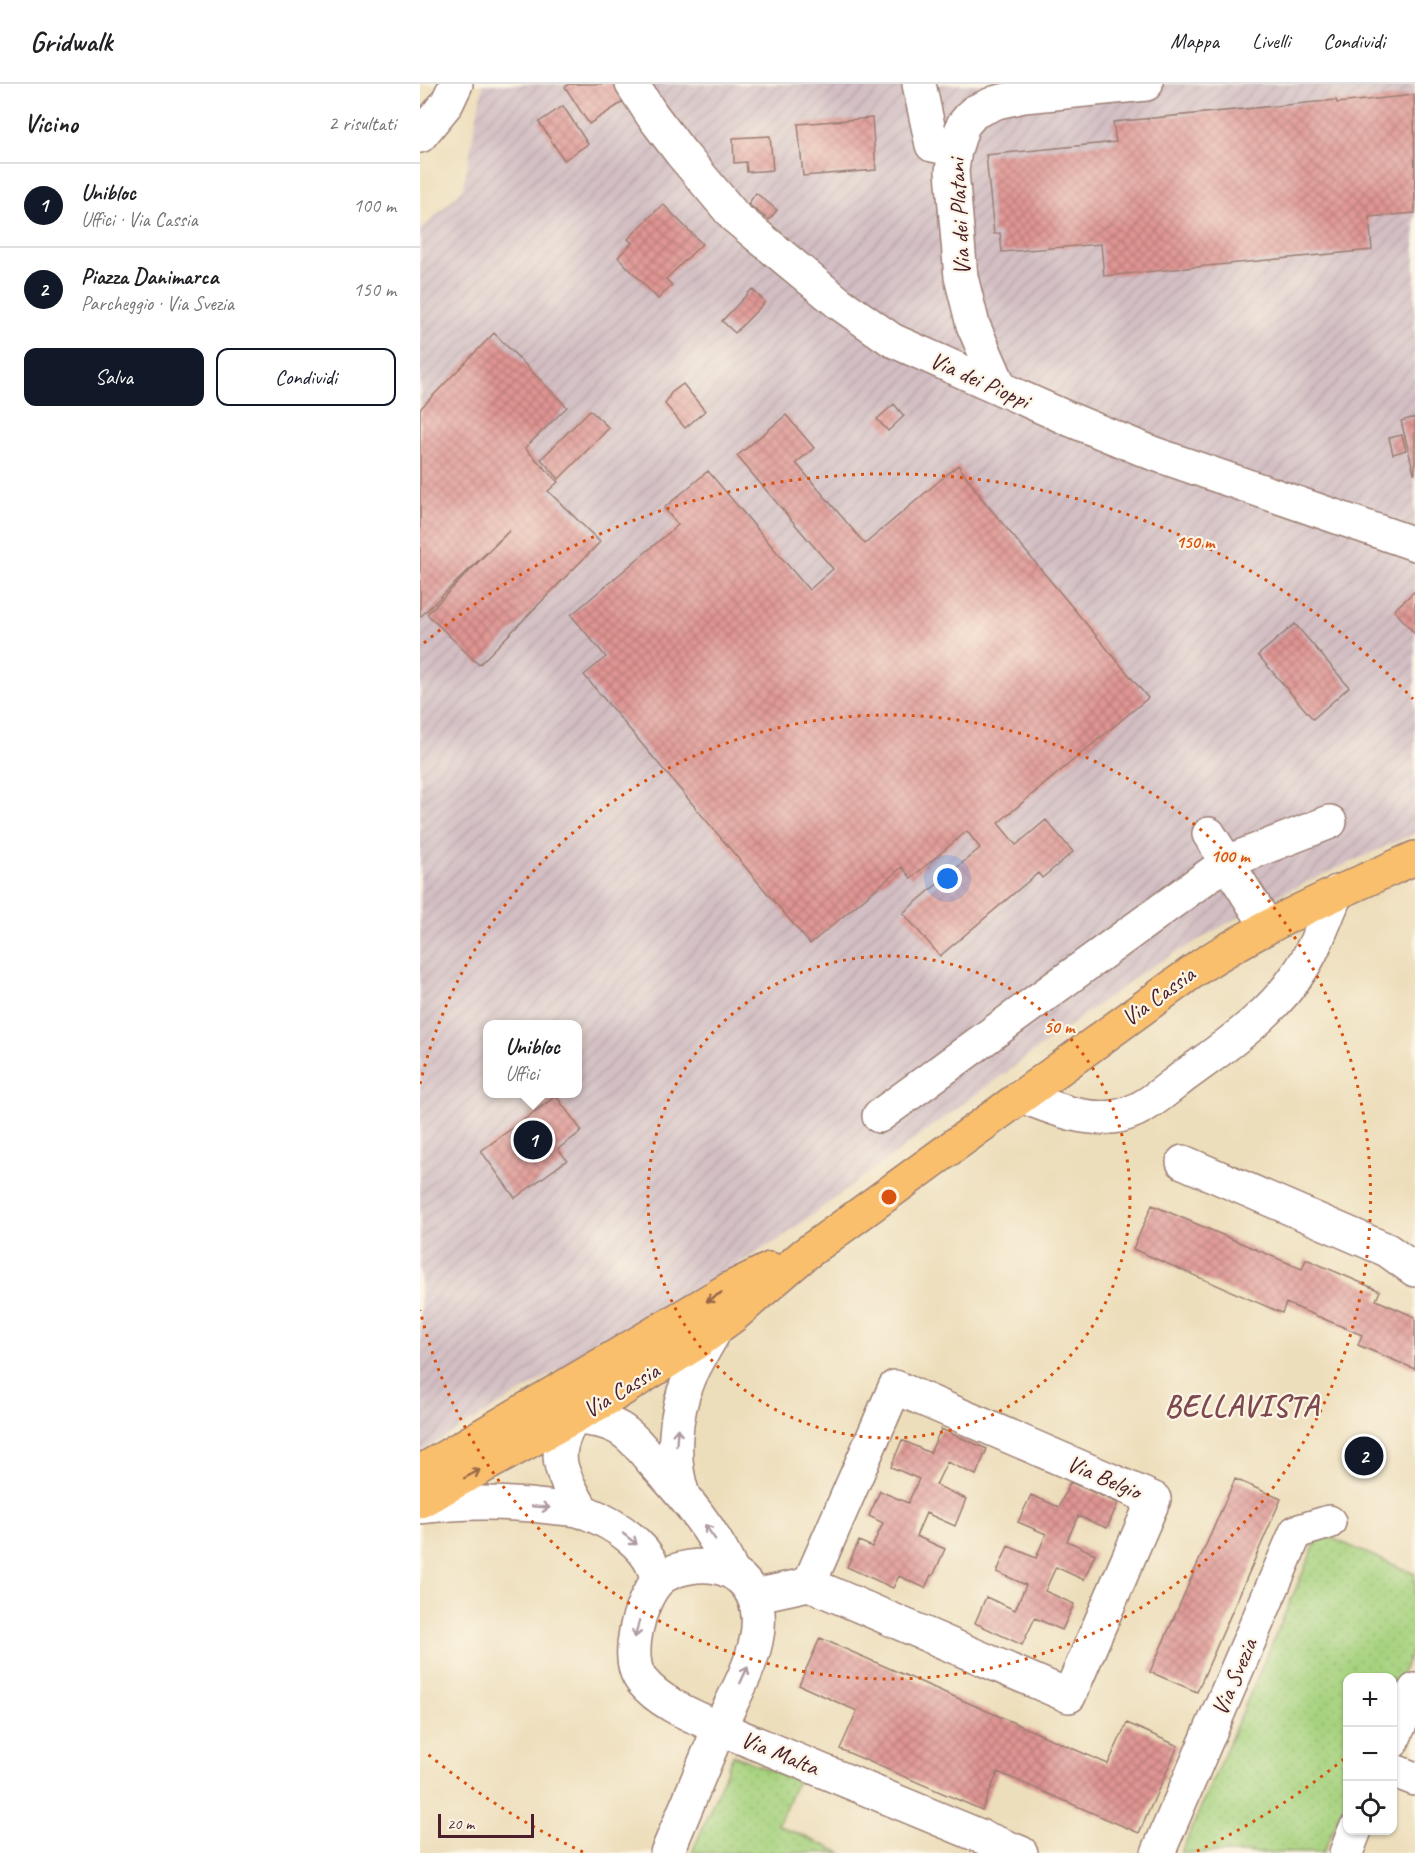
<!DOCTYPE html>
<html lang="it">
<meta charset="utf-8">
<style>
body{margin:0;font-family:Caveat,sans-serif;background:#f2f2f2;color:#202124}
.controls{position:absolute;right:18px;bottom:18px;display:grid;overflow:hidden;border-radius:12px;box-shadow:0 2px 4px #0004}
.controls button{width:54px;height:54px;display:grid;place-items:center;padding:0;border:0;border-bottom:2px solid #e0e0e0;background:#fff;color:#202124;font:30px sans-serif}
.scale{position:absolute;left:18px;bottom:15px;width:96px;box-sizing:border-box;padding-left:6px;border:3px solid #4a1f2b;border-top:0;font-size:16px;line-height:21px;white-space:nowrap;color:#4a1f2b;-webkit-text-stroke:4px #fcf5e5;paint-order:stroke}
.you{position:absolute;left:528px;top:795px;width:21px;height:21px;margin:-15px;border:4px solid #fff;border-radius:50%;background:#1a73e8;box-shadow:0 0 0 9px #1a73e833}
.badge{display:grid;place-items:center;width:39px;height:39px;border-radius:50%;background:#111827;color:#fff;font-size:20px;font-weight:700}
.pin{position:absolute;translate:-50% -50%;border:3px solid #fff;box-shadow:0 2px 6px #0006}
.popup{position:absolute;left:63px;top:936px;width:99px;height:78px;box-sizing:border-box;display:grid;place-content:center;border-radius:12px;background:#fff;filter:drop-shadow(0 2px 4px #0005);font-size:20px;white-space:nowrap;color:#757577}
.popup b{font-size:22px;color:#202124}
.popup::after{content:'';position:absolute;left:50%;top:100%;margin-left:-12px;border:12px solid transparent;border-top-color:#fff}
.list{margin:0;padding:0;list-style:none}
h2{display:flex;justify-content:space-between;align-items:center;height:78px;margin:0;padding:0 24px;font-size:26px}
h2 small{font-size:20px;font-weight:400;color:#757577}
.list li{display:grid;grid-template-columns:39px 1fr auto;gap:18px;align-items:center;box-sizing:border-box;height:84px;padding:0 24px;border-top:2px solid #e0e0e0}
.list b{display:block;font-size:22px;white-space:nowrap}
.list p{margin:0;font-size:20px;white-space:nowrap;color:#757577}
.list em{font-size:20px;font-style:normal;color:#757577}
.actions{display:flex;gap:12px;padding:18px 24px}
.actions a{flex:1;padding:14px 0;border:2px solid #111827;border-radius:12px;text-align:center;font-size:21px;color:#111827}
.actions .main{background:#111827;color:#fff}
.icon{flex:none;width:33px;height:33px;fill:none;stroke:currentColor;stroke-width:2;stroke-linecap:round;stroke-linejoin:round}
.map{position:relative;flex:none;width:995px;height:1769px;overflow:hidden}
header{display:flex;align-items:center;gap:36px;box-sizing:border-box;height:84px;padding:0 30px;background:#fff;border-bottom:2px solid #e0e0e0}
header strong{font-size:28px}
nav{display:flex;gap:33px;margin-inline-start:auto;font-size:21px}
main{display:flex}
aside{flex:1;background:#fff}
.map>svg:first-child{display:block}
.industrial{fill:url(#industrial-furrows);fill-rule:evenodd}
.park{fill:url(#park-dots);stroke:#787854;stroke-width:1.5}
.building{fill:url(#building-cross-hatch)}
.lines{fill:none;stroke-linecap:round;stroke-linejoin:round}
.minor-casing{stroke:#9c7e73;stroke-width:36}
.major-casing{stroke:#9c7e73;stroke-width:36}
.minor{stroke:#fff;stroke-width:33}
.major{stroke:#f9bf6d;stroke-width:33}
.oneway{stroke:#996749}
.oneway2{stroke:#ae9aa0}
.ring{fill:none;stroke:#d8530f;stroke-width:3;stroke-dasharray:3 6}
.labels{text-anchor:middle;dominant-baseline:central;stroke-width:4.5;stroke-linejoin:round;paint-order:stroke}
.street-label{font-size:24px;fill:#4a1f2b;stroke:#fcf5e5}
.district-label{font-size:30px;font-weight:bold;letter-spacing:1.5px;fill:#7e484f;stroke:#fcf5e5}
.centre{fill:#d8530f;stroke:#fcf5e5;stroke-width:3}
.ring-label{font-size:18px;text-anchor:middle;font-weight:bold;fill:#d8530f;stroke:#fcf5e5;stroke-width:4.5;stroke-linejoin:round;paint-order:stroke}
</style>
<header>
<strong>Gridwalk</strong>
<nav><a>Mappa</a><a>Livelli</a><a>Condividi</a></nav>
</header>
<main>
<aside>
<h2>Vicino<small>2 risultati</small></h2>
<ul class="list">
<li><span class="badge">1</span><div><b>Unibloc</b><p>Uffici · Via Cassia</p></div><em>100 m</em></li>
<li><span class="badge">2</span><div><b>Piazza Danimarca</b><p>Parcheggio · Via Svezia</p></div><em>150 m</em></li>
</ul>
<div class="actions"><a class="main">Salva</a><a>Condividi</a></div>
</aside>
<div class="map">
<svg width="995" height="1769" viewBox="0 0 995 1769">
<defs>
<pattern id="industrial-furrows" width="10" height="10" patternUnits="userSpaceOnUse" patternTransform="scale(1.5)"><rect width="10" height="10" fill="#d2bec3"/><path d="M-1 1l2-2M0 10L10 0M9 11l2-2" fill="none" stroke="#b6a3a8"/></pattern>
<pattern id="park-dots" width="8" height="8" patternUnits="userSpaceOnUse" patternTransform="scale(1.5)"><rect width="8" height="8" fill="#a6d27e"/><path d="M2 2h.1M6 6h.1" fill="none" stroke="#90b46d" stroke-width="1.8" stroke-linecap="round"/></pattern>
<pattern id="building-cross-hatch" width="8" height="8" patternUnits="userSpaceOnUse" patternTransform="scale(1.5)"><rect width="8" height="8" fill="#df9593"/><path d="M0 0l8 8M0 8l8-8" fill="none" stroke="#b77978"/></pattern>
</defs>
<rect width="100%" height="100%" fill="#fcf5e5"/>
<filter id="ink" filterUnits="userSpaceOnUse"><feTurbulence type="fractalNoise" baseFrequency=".0167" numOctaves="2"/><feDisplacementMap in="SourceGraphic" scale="12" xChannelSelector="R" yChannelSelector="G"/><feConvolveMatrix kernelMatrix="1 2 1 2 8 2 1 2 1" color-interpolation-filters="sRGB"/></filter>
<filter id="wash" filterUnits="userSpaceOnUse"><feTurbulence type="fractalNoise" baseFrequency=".008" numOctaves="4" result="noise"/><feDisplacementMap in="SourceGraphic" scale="24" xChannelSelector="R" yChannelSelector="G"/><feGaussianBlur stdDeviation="1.35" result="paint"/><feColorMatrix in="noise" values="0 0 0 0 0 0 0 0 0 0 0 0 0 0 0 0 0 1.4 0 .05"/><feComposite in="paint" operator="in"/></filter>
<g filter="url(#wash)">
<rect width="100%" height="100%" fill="#eddebb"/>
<path class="industrial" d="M63,0h932v749l-141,64 -130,74 -366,269 -358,212v-1221l43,-42zM68,940h90v70h-90z"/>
<path class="park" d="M900,1449l95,41v69l-22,51 -1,-16h-44l-1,120 -24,55h-142z
M313,1671l64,26 -19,44 64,28h-150z"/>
<g id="blocks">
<path class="building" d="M149,0h54l8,13 -42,27 -24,-37z
M994,11l1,118 -46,4 3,33 -268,26 -3,-32 -99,8 -2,-19 -6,1 -8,-79 130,-13 -3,-20 223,-22 1,3z
M143,22l25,38 -24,16 -25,-38z
M452,34l4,52 -73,6 -5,-52z
M350,52l3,34 -26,2 -1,-10 -12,1 -1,-25z
M336,109l21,17 -8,10 -21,-16z
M243,120l39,40 -36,35 6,6 -14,14 -40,-42 14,-14 -4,-4z
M332,205l13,13 -30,31 -13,-12z
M74,249l73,74 -42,41 33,34 -10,9 52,51 -121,123 -52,-51 83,-84 -90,87v-208z
M263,300l22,27 -20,17 -20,-24 6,-11z
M474,320l10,12 -16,15 -11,-12z
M170,326l19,18 -50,51 -18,-20z
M366,331l28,33 -18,15 69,81 93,-79 25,35 165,198 -150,125 18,22 30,-25 27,32 -31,26 -4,-5 -98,83 -37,-43 77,-65 -13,-17 -56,47 -9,-11 -92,77 -226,-269 22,-18 -35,-42 107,-90 -14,-17 44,-37 101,119 24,-21 -96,-113z
M995,333v56h-1l-13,-52z
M982,351l4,15 -13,4 -4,-16z
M995,507v43l-21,-24z
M875,540l54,63 -36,32 -55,-64z
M136,1012l26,35 -24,18 9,11 -52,38 -34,-47z
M732,1121l150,64 4,-10 74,32 -4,9 39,17v52l-57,-24 4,-10 -76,-32 -4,10 -149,-64z
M521,1345l46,20 -11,26 -29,-13 -11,23 30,14 -11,27 -29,-13 -10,23 29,13 -12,27 -2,-1 -6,13 -26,-12 -6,12 -46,-21 12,-26 13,6 11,-24 -14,-7 11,-25 28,12 11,-24 -28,-12 11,-27 28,13z
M815,1395l46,20 -84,193 -47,-20z
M650,1398l48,21 -11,25 -29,-12 -11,25 28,13 -11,26 -28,-13 -11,24 29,13 -12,26 -27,-12 -13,27 -47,-22 11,-26 29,13 11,-25 -29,-13 11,-26 28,12 10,-24 -28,-12 13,-27 28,12z
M400,1554l288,126 19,-41 51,23 -39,87 -141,-61 -16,38 -142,-61 17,-38 -58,-26z"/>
</g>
</g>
<g filter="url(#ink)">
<use href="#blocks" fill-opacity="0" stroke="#9c7e73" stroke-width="1.5"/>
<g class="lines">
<defs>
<path id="minor" d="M212,0l20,31 29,38 54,64 104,86 53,37 177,79 83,34 263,91
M499,0l13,61 23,5
M0,52l27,-33 9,-19
M580,303l-27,-62 -12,-48 -9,-106 3,-21 8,-25 11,-13 23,-10 27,-6 122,-12
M789,750l58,92
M601,1012c30,11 60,25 92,21 27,-3 49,-24 70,-40 42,-31 85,-59 115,-103 17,-24 27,-55 39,-82
M459,1032l348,-254 103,-40
M763,1078l204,88 28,20
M163,1318c-32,51 -29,58 0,110
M139,1329c20,8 41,4 61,16 13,8 23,21 32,32 31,34 62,69 80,111
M263,1411c-12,-35 -9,-82 6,-116 7,-17 18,-34 27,-50
M0,1423c46,-6 92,-5 137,1 9,1 20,1 28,4 30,12 69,36 72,70
M334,1512l55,-12 86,-197 259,112 -85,197 -260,-112
M972,1658l23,-52
M972,1686l23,9
M247,1769c17,-41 34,-82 51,-122 18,-41 66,-112 23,-152 -14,-12 -33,-15 -51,-12 -12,2 -25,6 -33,15 -18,20 -33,77 -15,99 19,23 51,35 77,47l302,125
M738,1769l138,-321 33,-10
M926,1769l9,-23"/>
<path id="major" d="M0,1388l311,-184 39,-19
M0,1417l192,-105 83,-52 38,-28 72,-62 397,-289c69,-44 139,-74 213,-107"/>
</defs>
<use href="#minor" class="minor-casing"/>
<use href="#major" class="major-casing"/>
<use href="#minor" class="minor"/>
<use href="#major" class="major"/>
</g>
<defs><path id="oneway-shaft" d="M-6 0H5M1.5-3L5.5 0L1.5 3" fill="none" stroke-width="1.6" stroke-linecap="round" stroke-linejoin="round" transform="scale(1.5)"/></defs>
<g class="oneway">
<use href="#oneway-shaft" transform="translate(294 1213) rotate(149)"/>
<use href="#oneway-shaft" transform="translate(52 1390) rotate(-28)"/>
</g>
<g class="oneway2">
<use href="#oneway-shaft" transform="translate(257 1353) rotate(-86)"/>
<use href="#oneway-shaft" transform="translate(121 1423) rotate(5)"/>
<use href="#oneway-shaft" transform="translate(290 1448) rotate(-125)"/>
<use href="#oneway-shaft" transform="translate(210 1455) rotate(38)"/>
<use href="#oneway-shaft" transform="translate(217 1545) rotate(104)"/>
<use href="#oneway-shaft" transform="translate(324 1591) rotate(-65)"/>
</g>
</g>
<g class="ring">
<circle cx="469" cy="1113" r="241"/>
<path d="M0 1000A482 482 0 1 1 0 1226"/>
<path d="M924 1675A723 723 0 0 1 775 1768M163 1768A723 723 0 0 1 4 1667M4 559A723 723 0 0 1 993 615"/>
</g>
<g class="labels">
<g class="street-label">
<text transform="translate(539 133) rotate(-93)">Via dei Platani</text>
<text transform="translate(560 296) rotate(24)">Via dei Pioppi</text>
<text transform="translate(738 912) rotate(-36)">Via Cassia</text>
<text transform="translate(201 1306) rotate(-31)">Via Cassia</text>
<text transform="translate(684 1393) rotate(23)">Via Belgio</text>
<text transform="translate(814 1593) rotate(-67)">Via Svezia</text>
<text transform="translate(360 1669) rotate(22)">Via Malta</text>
</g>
<g class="district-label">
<text x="822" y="1322">BELLAVISTA</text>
</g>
</g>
<circle cx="469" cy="1113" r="9" class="centre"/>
<g class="ring-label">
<text x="775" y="464">150 m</text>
<text x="810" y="778">100 m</text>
<text x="639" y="949">50 m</text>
</g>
</svg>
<div class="controls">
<button>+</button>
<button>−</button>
<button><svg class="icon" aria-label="locate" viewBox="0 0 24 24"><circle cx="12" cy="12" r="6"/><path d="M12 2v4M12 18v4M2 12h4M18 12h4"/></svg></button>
</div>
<div class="scale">20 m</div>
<div class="you"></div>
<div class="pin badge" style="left:113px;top:1056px">1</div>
<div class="popup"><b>Unibloc</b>Uffici</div>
<div class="pin badge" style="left:944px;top:1372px">2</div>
</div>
</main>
